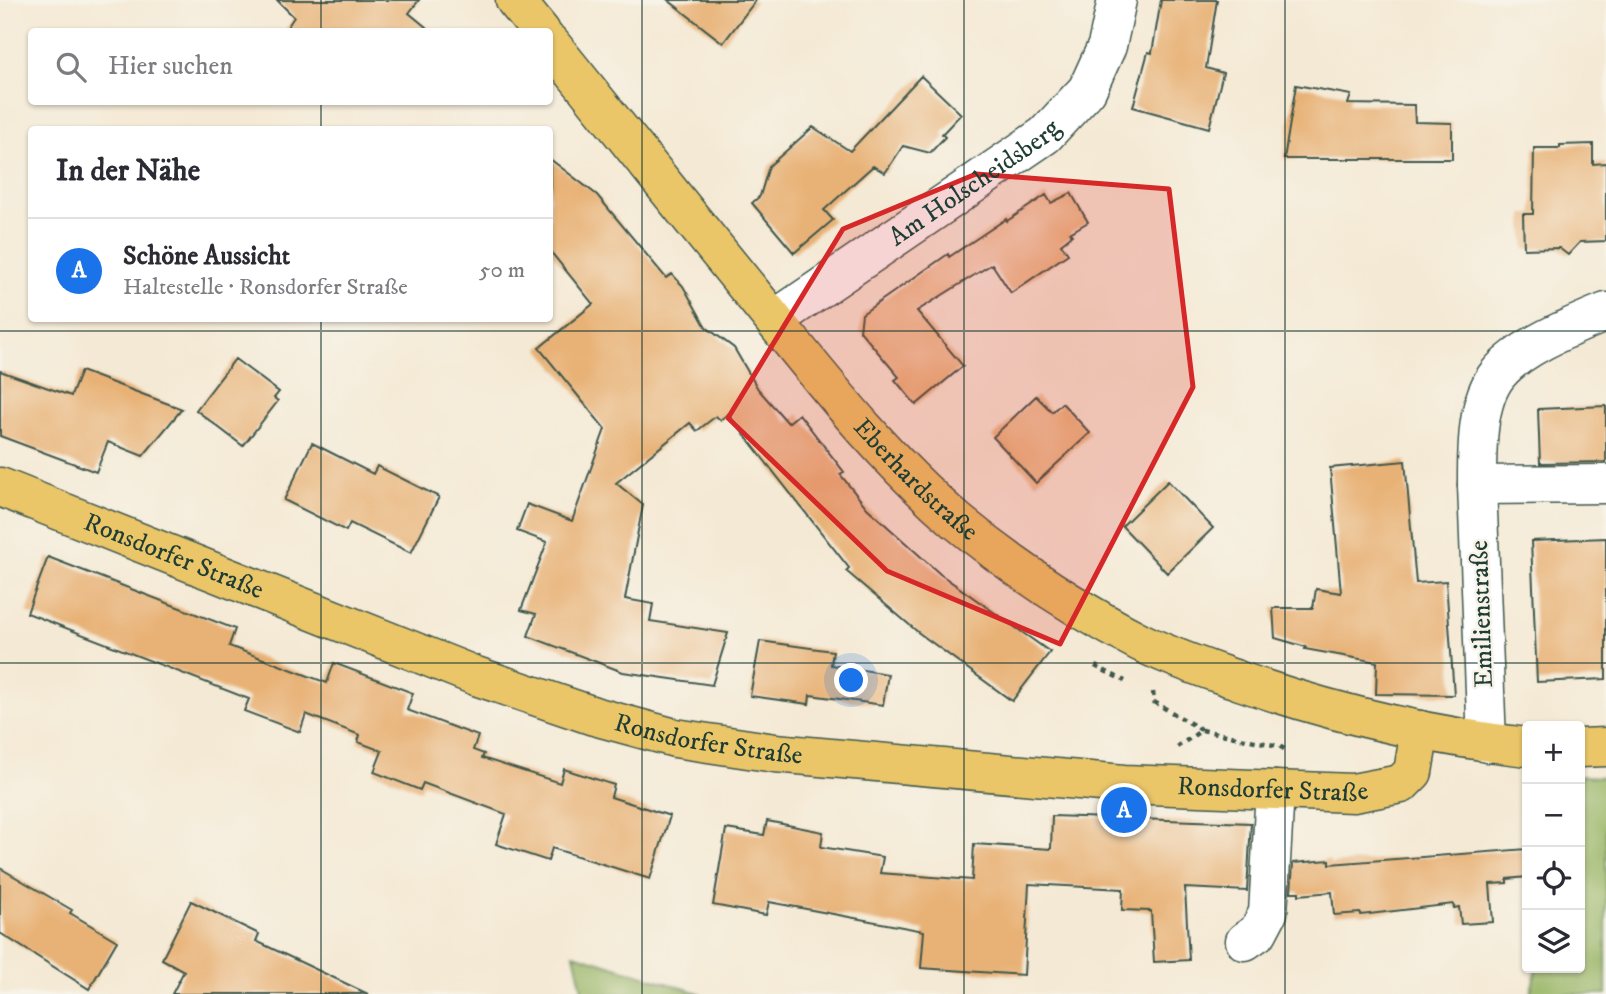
<!DOCTYPE html>
<html lang="de">
<meta charset="utf-8">
<style>
body{margin:0;font-family:"IM FELL DW Pica",serif;background:#f2f2f3;color:#2b2b33}
.controls{position:absolute;right:21px;bottom:21px;display:grid;overflow:hidden;border-radius:7px;box-shadow:0 2px 5px #0004}
.controls button{width:63px;height:63px;display:grid;place-items:center;padding:0;border:0;border-bottom:2px solid #e1e1e2;background:#fff;color:#2b2b33;font:35px sans-serif}
.you{position:absolute;left:852px;top:681px;width:24px;height:24px;margin:-18px;border:5px solid #fff;border-radius:50%;background:#1a73e8;box-shadow:0 0 0 10px #1a73e833}
.badge{display:grid;place-items:center;width:46px;height:46px;border-radius:50%;background:#1a73e8;color:#fff;font-size:23px;font-weight:700}
.pin{position:absolute;translate:-50% -50%;border:4px solid #fff;box-shadow:0 2px 7px #0006}
.list{margin:0;padding:0;list-style:none}
h2{display:flex;justify-content:space-between;align-items:center;height:91px;margin:0;padding:0 28px;font-size:30px}
h2 small{font-size:23px;font-weight:400;color:#7c7c81}
.list li{display:grid;grid-template-columns:46px 1fr auto;gap:21px;align-items:center;box-sizing:border-box;height:105px;padding:0 28px;border-top:2px solid #e1e1e2}
.list b{display:block;font-size:26px;white-space:nowrap}
.list p{margin:0;font-size:23px;white-space:nowrap;color:#7c7c81}
.list em{font-size:23px;font-style:normal;color:#7c7c81}
.icon{flex:none;width:38px;height:38px;fill:none;stroke:currentColor;stroke-width:2;stroke-linecap:round;stroke-linejoin:round}
.map{position:relative;flex:none;width:1606px;height:994px;overflow:hidden}
.search{position:absolute;background:#fff;box-shadow:0 2px 5px #0004;left:28px;top:28px;width:525px;height:77px;display:flex;align-items:center;gap:18px;box-sizing:border-box;padding:0 24px;border-radius:7px;color:#7c7c81;font-size:26px}
.panel{position:absolute;background:#fff;box-shadow:0 2px 5px #0004;left:28px;top:126px;width:525px;height:196px;border-radius:7px}
.map>svg:first-child{display:block}
.forest{fill:#9ab668;stroke:#5c7a4e;stroke-width:2}
.building{fill:#e8b277}
.lines{fill:none;stroke-linecap:round;stroke-linejoin:round}
.minor-casing{stroke:#3f574c;stroke-width:41}
.major-casing{stroke:#3f574c;stroke-width:41}
.path{stroke:#3f574c;stroke-width:4.5;stroke-dasharray:5 5;stroke-linecap:butt}
.minor{stroke:#fff;stroke-width:38}
.major{stroke:#ebc669;stroke-width:38}
.marked{fill:#d62828;fill-opacity:0.2;stroke:#d62828;stroke-width:5;stroke-linejoin:round}
.grid{fill:none;stroke:#1f3d34;stroke-width:2;stroke-opacity:0.55}
.labels{text-anchor:middle;dominant-baseline:central;stroke-width:5;stroke-linejoin:round;paint-order:stroke}
.street-label{font-size:26px;fill:#1f3d34;stroke:#f7f3e8}
</style>
<div class="map">
<svg width="1606" height="994" viewBox="0 0 1606 994">
<rect width="100%" height="100%" fill="#f7f3e8"/>
<filter id="ink" filterUnits="userSpaceOnUse"><feTurbulence type="fractalNoise" baseFrequency=".0143" numOctaves="2"/><feDisplacementMap in="SourceGraphic" scale="14" xChannelSelector="R" yChannelSelector="G"/><feConvolveMatrix kernelMatrix="1 2 1 2 8 2 1 2 1" color-interpolation-filters="sRGB"/></filter>
<filter id="wash" filterUnits="userSpaceOnUse"><feTurbulence type="fractalNoise" baseFrequency=".00686" numOctaves="4" result="noise"/><feDisplacementMap in="SourceGraphic" scale="28" xChannelSelector="R" yChannelSelector="G"/><feGaussianBlur stdDeviation="1.57" result="paint"/><feColorMatrix in="noise" values="0 0 0 0 0 0 0 0 0 0 0 0 0 0 0 0 0 1.4 0 .05"/><feComposite in="paint" operator="in"/></filter>
<g filter="url(#wash)">
<rect width="100%" height="100%" fill="#f4e9d4"/>
<path class="forest" d="M1580,776l26,1v217h-76l7,-26h43z
M574,954l128,40h-119z"/>
<g id="blocks">
<path class="building" d="M277,0h142l-10,13 23,19h-148l10,-15z
M668,0h88l-33,43z
M1161,0h56l-11,68 17,5 -14,55 -76,-21 15,-55 4,1z
M921,76l40,38 -19,20 3,3 -15,16 -27,-7 -18,27 -12,-7 -49,44 9,10 -39,33 -42,-50 8,-7 9,-30 44,-39 37,24z
M1296,85l55,10 -3,9 66,1 1,17 37,1v36h-168z
M1593,144v20l13,-1v78l-26,1 -12,13 -9,-7 -35,1 -1,-35h10l1,-66h26v-3z
M550,159l47,36 69,83 6,-4 11,12 23,41 28,21 24,41 30,34 11,-9 45,58 -4,2 27,34 73,66 110,78 -38,49 -93,-68 -73,-62 3,-3 -121,-154 -8,6 -4,-4 -19,15 -7,-8 -74,60 27,22 -18,94 28,5 -3,17 78,12 -16,52 -89,-13 -95,-36 8,-22 -15,-4 26,-68 -30,-11 10,-27 45,17 33,-92 -66,-81 54,-44 -43,-53z
M1071,193l17,29 -18,11 2,2 -11,9 7,10 -57,39 -19,-29 -75,47 46,55 -47,39 -21,-25 4,-3 -39,-46 2,-17 86,-60 1,3 57,-38 1,2 39,-26 5,8z
M235,359l44,33 -5,6 4,3 -35,45 -47,-36z
M0,371l71,25 10,-25 101,38 -39,47 -35,-14 -12,30 -96,-36z
M1036,396l16,16 10,-9 28,30 -54,50 -43,-46z
M1606,406v56l-66,1 -2,-54z
M312,443l61,31 4,-8 62,31 -28,56 -61,-30 -4,8 -62,-31z
M1405,461l11,122 30,-2 8,114 -78,-1 1,-32 -72,-13 1,-2 -31,-9 -2,-30h40l3,-19 25,4 -11,-125z
M1168,481l45,47 -46,45 -45,-47z
M1606,538v141l-69,3 -6,-141z
M48,557l187,72 -6,17 98,37 7,-20 79,30 -6,17 71,26 -5,14 11,4 -2,4 78,25 4,-14 50,16 -3,12 59,19 -20,63 -98,-31 -4,13 -52,-17 10,-30 -83,-31 -3,7 -46,-18 8,-21 -24,-9 2,-7 -54,-21 -6,18 -56,-21 5,-12 -222,-86z
M760,641l73,10 -2,14 57,9 -5,31 -73,-10 -1,9 -59,-8z
M1052,816l199,7 -4,68 -62,-3 4,72 -35,2 -3,-51 -29,-1 1,-21 -94,-5 -5,91 -103,-7 3,-37 -155,-29 -3,13 -53,-10 13,-76 38,6 3,-14 56,11 -2,15 62,10 -3,16 92,7 2,-36 77,5z
M1527,849v28l-20,2v4l-17,1 3,38 -32,2 -2,-17 -5,1 -1,-4 -92,11 -1,-2 -26,2 -2,-23 -33,3v-3h-8l2,-29 37,-3v4z
M0,868l72,42 -2,3 47,28 -28,48 -89,-56z
M191,901l68,33 -3,7 112,53h-196l12,-23 -22,-12z"/>
</g>
</g>
<g filter="url(#ink)">
<use href="#blocks" fill-opacity="0" stroke="#3f574c" stroke-width="2"/>
<g class="lines">
<defs>
<g id="minor">
<path id="s1" d="M774,320l271,-185 42,-45 20,-44 10,-46"/>
<path d="M1477,485l129,-1"/>
<path d="M1487,743l-10,-258c0,-34 -1,-84 21,-111 23,-28 75,-48 108,-62"/>
<path d="M1245,941l13,-9 10,-19 7,-123"/>
</g>
<g id="major">
<path d="M515,0l26,32"/>
<path id="s2" d="M550,43c69,86 139,173 209,259 62,76 123,155 198,219 57,47 118,88 183,121 32,16 66,27 100,39 93,32 189,55 287,66"/>
<path id="s3" d="M0,487l476,189 118,40 81,22 100,15 349,31 229,9 48,-9 12,-12 7,-42"/>
<path d="M1580,748l26,-1"/>
</g>
</defs>
<use href="#minor" class="minor-casing"/>
<use href="#major" class="major-casing"/>
<path class="path" d="M1095,666l30,15
M1153,692l1,10 48,28
M1177,747l25,-17 77,16 7,4"/>
<use href="#minor" class="minor"/>
<use href="#major" class="major"/>
</g>
</g>
<path class="marked" d="M976,174l193,15 24,198 -133,257 -173,-73 -159,-153 115,-189z"/>
<path class="grid" d="M321,0v32M642,0v994M964,0v994M1285,0v994M321,102v28M321,318v676M0,331h1606M0,663h1606"/>
<g class="labels">
<g class="street-label">
<text stroke="none"><textPath href="#s1" startOffset="243">Am Holscheidsberg</textPath></text>
<text stroke="none"><textPath href="#s2" startOffset="570">Eberhardstraße</textPath></text>
<text stroke="none"><textPath href="#s3" startOffset="187">Ronsdorfer Straße</textPath></text>
<text transform="translate(1482 614) rotate(-92)">Emilienstraße</text>
<text stroke="none"><textPath href="#s3" startOffset="754">Ronsdorfer Straße</textPath></text>
<text stroke="none"><textPath href="#s3" startOffset="1321">Ronsdorfer Straße</textPath></text>
</g>
</g>
</svg>
<div class="controls">
<button>+</button>
<button>−</button>
<button><svg class="icon" aria-label="locate" viewBox="0 0 24 24"><circle cx="12" cy="12" r="6"/><path d="M12 2v4M12 18v4M2 12h4M18 12h4"/></svg></button>
<button><svg class="icon" aria-label="layers" viewBox="0 0 24 24"><path d="M12 4l9 5-9 5-9-5zM3 14l9 5 9-5"/></svg></button>
</div>
<div class="you"></div>
<div class="pin badge" style="left:1124px;top:810px">A</div>
<div class="search"><svg class="icon" aria-label="search" viewBox="0 0 24 24"><circle cx="10" cy="10" r="6"/><path d="M15 15l6 6"/></svg>Hier suchen</div>
<section class="panel">
<h2>In der Nähe<small></small></h2>
<ul class="list">
<li><span class="badge">A</span><div><b>Schöne Aussicht</b><p>Haltestelle · Ronsdorfer Straße</p></div><em>50 m</em></li>
</ul>
</section>
</div>
